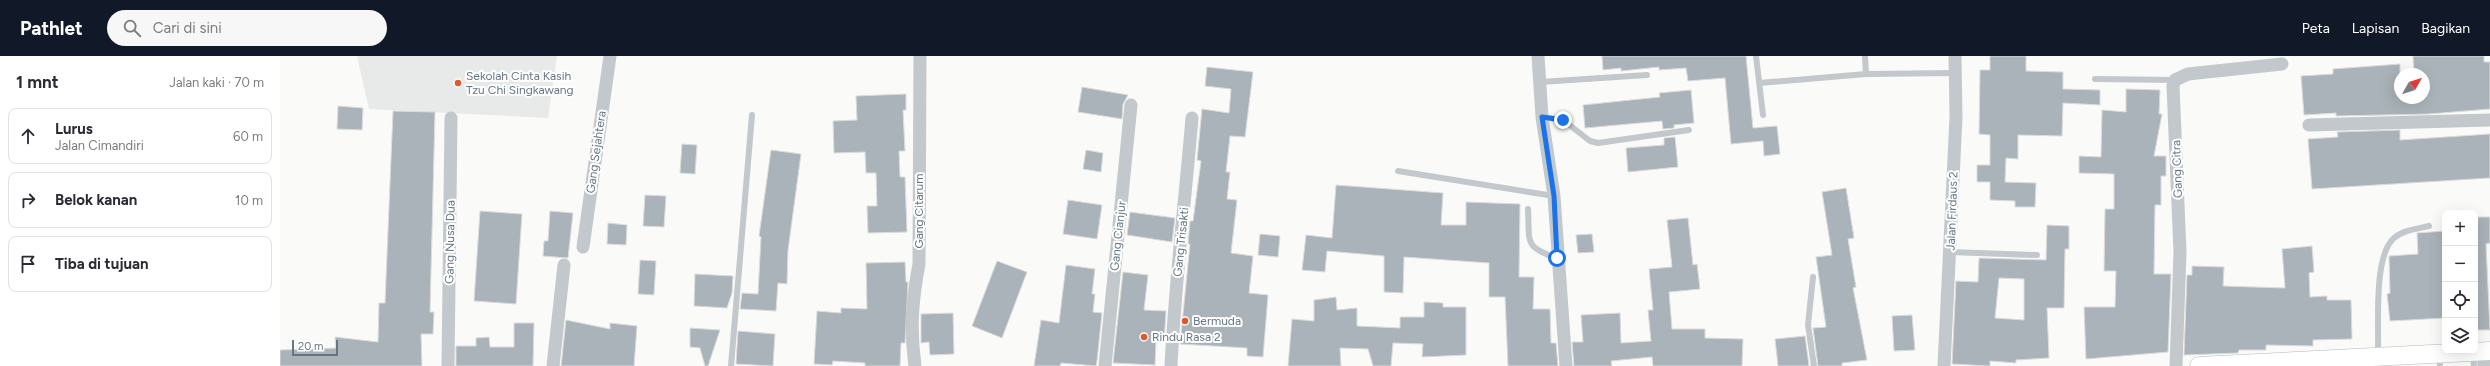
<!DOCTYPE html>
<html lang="id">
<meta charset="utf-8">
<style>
body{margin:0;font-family:Figtree,sans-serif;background:#f7f7f7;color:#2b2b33}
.controls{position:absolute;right:12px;bottom:12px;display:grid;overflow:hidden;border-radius:8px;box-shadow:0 4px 16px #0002}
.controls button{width:36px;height:36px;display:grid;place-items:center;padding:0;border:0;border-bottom:1px solid #e1e1e2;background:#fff;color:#2b2b33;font:20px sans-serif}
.compass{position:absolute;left:2114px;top:12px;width:36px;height:36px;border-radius:50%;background:#fff;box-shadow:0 4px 16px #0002;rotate:51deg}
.scale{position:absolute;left:12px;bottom:10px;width:46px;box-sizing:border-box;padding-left:4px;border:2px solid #657683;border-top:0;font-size:11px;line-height:14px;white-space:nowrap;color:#657683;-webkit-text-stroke:3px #fff;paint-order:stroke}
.stop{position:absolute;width:12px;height:12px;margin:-9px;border:3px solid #1a73e8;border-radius:50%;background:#fff}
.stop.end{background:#1a73e8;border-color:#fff;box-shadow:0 1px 4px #0008}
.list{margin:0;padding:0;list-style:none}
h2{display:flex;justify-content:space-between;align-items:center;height:52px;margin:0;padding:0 16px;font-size:17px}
h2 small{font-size:13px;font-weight:400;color:#7c7c81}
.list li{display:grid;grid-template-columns:26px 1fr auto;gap:12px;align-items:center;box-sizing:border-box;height:56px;margin:0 8px 8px;padding:0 8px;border:1px solid #e1e1e2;border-radius:8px}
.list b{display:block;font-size:15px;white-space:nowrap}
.list p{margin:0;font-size:13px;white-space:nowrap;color:#7c7c81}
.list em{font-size:13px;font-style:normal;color:#7c7c81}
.icon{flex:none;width:22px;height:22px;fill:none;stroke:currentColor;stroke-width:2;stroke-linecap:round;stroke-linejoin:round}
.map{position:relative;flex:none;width:2210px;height:310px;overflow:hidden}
header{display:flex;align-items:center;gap:24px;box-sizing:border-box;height:56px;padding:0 20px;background:#111827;color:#fff}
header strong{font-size:19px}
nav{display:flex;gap:22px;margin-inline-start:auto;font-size:14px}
.search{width:280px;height:36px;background:#f7f7f7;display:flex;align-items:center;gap:10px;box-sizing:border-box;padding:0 14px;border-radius:22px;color:#7c7c81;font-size:15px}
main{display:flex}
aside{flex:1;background:#fff}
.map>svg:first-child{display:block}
.built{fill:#e8e9e9}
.building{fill:#aab3b9;stroke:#dcdcda;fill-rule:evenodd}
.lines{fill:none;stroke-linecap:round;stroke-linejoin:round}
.secondary-casing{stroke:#b3babf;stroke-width:19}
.lane{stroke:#c3c8cc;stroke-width:6}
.street{stroke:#c3c8cc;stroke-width:13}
.secondary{stroke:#fff;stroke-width:18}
.route{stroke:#1a73e8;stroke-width:5}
.poi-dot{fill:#e4572e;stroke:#fff;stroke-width:1.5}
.labels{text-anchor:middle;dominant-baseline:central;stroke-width:4;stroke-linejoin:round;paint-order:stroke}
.poi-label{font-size:12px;fill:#657683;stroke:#fff;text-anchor:start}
.street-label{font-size:12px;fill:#657683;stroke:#fff}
</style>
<header>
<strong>Pathlet</strong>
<div class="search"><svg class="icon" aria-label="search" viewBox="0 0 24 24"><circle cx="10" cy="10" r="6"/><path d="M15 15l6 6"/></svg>Cari di sini</div>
<nav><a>Peta</a><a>Lapisan</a><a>Bagikan</a></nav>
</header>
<main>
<aside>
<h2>1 mnt<small>Jalan kaki · 70 m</small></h2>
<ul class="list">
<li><svg class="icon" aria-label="ahead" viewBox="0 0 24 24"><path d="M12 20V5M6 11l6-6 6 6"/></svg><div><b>Lurus</b><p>Jalan Cimandiri</p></div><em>60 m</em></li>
<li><svg class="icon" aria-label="right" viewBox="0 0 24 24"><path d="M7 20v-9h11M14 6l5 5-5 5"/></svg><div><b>Belok kanan</b></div><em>10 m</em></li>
<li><svg class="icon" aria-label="arrive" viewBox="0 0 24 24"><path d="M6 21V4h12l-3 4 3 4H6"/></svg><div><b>Tiba di tujuan</b></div></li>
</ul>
</aside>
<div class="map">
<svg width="2210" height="310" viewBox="0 0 2210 310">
<rect width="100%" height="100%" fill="#fafaf8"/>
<path class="built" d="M77,0h200l-9,62 -179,-9z"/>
<path class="building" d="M1322,0h144l7,72 24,-2 3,28 -16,2 -1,-15 -32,3 -6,-66 -37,3 -2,-13 -27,2v-3l-38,4v-3l-18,2z
M1710,0h36v15l37,1v17l37,1v15l-37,-2 -1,33 -44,-1v24l-12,-1 -1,24 31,1 -1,24h-20v-6l-25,-1v-18h-13v-17h13v-30l-11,-1 1,-64h10z
M2133,0h71v6h6v47l-61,5 -93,2v-3l-32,2 -3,-39 32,-2v-5l67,-5v34h24v-24h-10z
M927,11l46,5 -8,65 -15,-1 -4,36h4l-3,27 10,1 -6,53 22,3 -4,37 19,2 -5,62 -16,-1v-8l-67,-4 10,-100h-2l2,-23h3l8,-60 -4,-1 5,-51 27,4 2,-24 -26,-3z
M802,31l46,8 -5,9 -1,15 -44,-7z
M1846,33l34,1 -1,24h3l-8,42h12v20h-5v29h-6l-1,69h17l-3,78 -82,7 -2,-52h31l1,-36h-12l1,-62h9v-35l-35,-1v-17l22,1 1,-47 24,2z
M1411,34l3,33 -20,2v3l-11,1 -1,-8 -77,7 -2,-23 77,-8 -1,-4z
M626,38v16h-3l2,41h-6l1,26h5l2,55 -39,1 -1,-27h10l-1,-33h-10l-1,-21 -31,1 -1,-32 24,-1 -1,-24z
M58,50l25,2 -1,22 -25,-1z
M113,55l42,1 -5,200h4l-1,22h-12l1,32h-142v-16l56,-2 -1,-11 43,5 1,-39h6z
M2120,74v10l90,-6v44l-178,11 -4,-50 30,-2 -1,-5z
M1395,81l3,30 -50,5 -2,-24 38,-3v-7z
M402,88l15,1 -2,29 -15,-1z
M491,94l30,4 -13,96 -1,34 -9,-1 -2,28 -36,-2 2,-16 16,1 3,-57 -2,-1z
M806,94l17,3 -2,19 -18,-3z
M1056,129l107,8 -2,32h25v-23l54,2 -1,73h15l-1,32h17l1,34h5l2,23h-50l-3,-69h-16v-34l-85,-6 -1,36 -19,-1v-36l-57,-5 -2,21 -23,-2 4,-35 26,3z
M1566,132l8,50 -6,1 8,48 -3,1 14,72 -25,3v3h-24l-5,-38 13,-1 -10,-70 16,-2 -10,-63z
M365,139l21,1 -2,31 -21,-1z
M788,144l34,5 -5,34 -34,-5z
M200,155l42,3 -6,90 -42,-3z
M270,155l23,2 -5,45 -25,-2 1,-15h4z
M850,156l45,6 -3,24 -45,-7z
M2195,161h15v26l-4,1 4,86h-15z
M1408,162l5,47 4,-1 3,25 -31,3 3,37h33v9l38,1 -1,27h-89l-1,-9 -41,4 1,5h-38l-2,-24h11l-2,-27 39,-2 1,30 30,-2 -3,-31h5l-4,-41 23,-2 -5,-47z
M328,167l19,2 -1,20 -19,-1z
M1767,169l22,1v23h-4l-1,59h-17l2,50 -33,2v3l-26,-2v5l-38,-2 4,-83 22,1 1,-24 67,2zM1719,222l25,1v41l-29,-2z
M2165,175v87l-55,3 -3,-27 3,-1 -1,-37 29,-2 -1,-21z
M980,178l20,2 -2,21 -20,-2z
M1312,178l2,18 -16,1 -2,-18z
M2032,190l2,26 -5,1 1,24 17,-1v4h24l1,39 -39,1v6l-47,-1v5h-27l-1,3 -54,2 3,-80h5v-9l32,1 -1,19 62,2 -3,-39z
M360,204l16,1 -2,34 -16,-1z
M717,205l30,11 -25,66 -30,-12z
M625,206l1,20h2l-3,61h-4l-1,23h-35v-3l-32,-2 -1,4 -18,-1 3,-53 24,2v-5l26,1 -1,-46z
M786,209l29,4 -3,25h3l-2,18 9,1 -5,48 -1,5 -35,-3 -1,3h-26l7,-46 18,3z
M843,216l25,3 -4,35 22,1 -2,31 -8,-1 -1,24 -42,-2z
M415,218l38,2 -1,17 -5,15 -33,-2z
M1056,241l1,13 20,-2v18l43,2v-11h24v-15l19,1v4h23v48l-44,2 1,-13 -30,-1 -2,23h-18l-5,-17 -28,-1 1,18h-53l4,-47 22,2v-21z
M673,257l1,41 -24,1 -1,-13 -8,1v-29z
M1632,259l3,35 -21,1 -2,-35z
M286,264l44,9v-6l27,3 -3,40h-73z
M234,267h20l-1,43h-77v-20h20v-8l13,-1 1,10h24z
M410,272l30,2 -12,36h-3l-5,-18 -10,-1z
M458,275l37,3 -2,32 -37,-2z
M1525,280l4,30h-31l-3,-27z"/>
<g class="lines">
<defs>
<path id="secondary" d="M1919,310l291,-15"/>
</defs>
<use href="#secondary" class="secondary-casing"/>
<path class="lane" d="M1476,0l7,59
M1585,0l1,18
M1815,23l80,1
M1260,26l107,-7
M1479,27l107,-9 89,-1
M1262,61l21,3 27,21 8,2 91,-13
M1118,115l156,25
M1248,153c2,33 -5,38 29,49
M1670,196l87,3
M1533,221l-5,48 6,41
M2193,298l1,12
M2098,299c1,-28 -5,-99 16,-117 9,-8 23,-9 35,-12
M2159,299l1,11
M451,310l21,-251"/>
<path class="street" d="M1258,0l4,61 12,79 12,170
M2029,69l181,-5
M303,191l27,-191
M2203,295l1,15
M168,310l3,-248
M273,310l11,-101
M635,310c-5,-37 -3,-65 4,-102l1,-208
M825,310l26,-261
M891,310c4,-83 14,-165 21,-248
M1664,310l12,-249 -1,-61
M1896,310l4,-114 -7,-166 2,-6 13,-6 94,-10"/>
<use href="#secondary" class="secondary"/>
</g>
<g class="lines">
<path class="route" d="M1277,202l-3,-62 -12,-79 21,3"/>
</g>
<g class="poi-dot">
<circle cx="178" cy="27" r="4"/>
<circle cx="905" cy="265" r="4"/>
<circle cx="864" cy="281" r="4"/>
</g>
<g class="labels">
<g class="poi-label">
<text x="186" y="20">Sekolah Cinta Kasih<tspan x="186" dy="14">Tzu Chi Singkawang</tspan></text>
<text x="913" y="265">Bermuda</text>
<text x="872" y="281">Rindu Rasa 2</text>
</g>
<g class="street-label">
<text transform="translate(316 96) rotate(-82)">Gang Sejahtera</text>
<text transform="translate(1897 113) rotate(-92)">Gang Citra</text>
<text transform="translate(639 155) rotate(-90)">Gang Citarum</text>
<text transform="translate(1672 155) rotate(-88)">Jalan Firdaus 2</text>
<text transform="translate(838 180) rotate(-84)">Gang Cianjur</text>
<text transform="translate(170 186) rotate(-89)">Gang Nusa Dua</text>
<text transform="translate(901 186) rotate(-84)">Gang Trisakti</text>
</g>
</g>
</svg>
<div class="controls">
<button>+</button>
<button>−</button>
<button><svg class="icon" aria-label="locate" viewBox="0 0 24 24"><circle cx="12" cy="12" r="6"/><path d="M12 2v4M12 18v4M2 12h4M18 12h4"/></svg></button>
<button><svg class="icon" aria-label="layers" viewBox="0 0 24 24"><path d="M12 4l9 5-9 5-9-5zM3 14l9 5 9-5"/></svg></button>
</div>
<svg class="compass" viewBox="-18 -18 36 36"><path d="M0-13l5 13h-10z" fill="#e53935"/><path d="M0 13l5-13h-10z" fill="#7c7c81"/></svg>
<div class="scale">20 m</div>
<div class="stop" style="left:1277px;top:202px"></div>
<div class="stop end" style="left:1283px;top:64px"></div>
</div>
</main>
